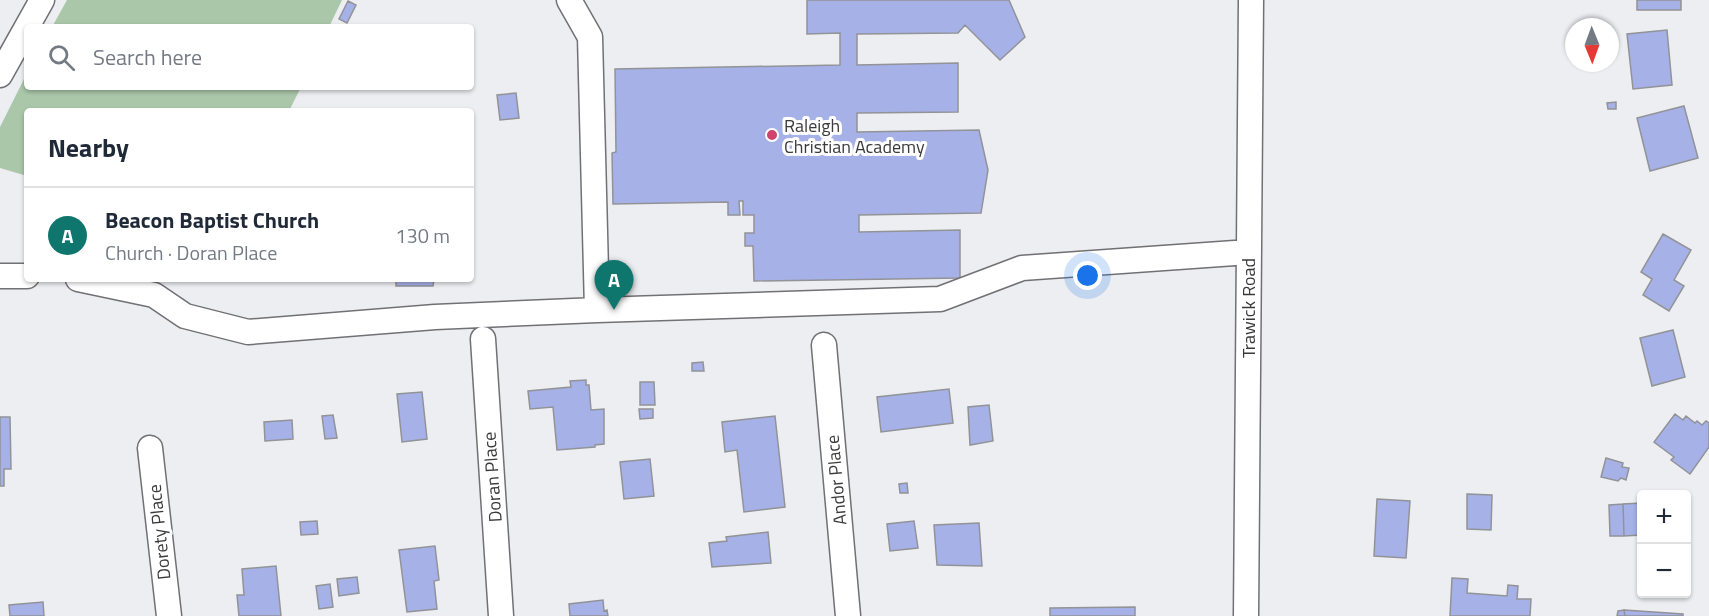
<!DOCTYPE html>
<meta charset="utf-8">
<style>
body{margin:0;font-family:"Titillium Web",sans-serif;background:#f6f6f7;color:#1f2937}
.controls{position:absolute;right:18px;bottom:18px;display:grid;overflow:hidden;border-radius:6px;box-shadow:0 2px 4px #0004}
.controls button{width:54px;height:54px;display:grid;place-items:center;padding:0;border:0;border-bottom:2px solid #e0e1e3;background:#fff;color:#1f2937;font:30px sans-serif}
.compass{position:absolute;left:1565px;top:18px;width:54px;height:54px;border-radius:50%;background:#fff;box-shadow:0 2px 4px #0004;rotate:179deg}
.you{position:absolute;left:1088px;top:276px;width:21px;height:21px;margin:-15px;border:4px solid #fff;border-radius:50%;background:#1a73e8;box-shadow:0 0 0 9px #1a73e833}
.badge{display:grid;place-items:center;width:39px;height:39px;border-radius:50%;background:#0f766e;color:#fff;font-size:20px;font-weight:700}
.pin{position:absolute;translate:-50% -50px;filter:drop-shadow(0 2px 3px #0008)}
.pin::after{content:'';position:absolute;top:32px;width:21px;height:18px;background:inherit;clip-path:polygon(0 0,100% 0,50% 100%)}
.list{margin:0;padding:0;list-style:none}
h2{display:flex;justify-content:space-between;align-items:center;height:78px;margin:0;padding:0 24px;font-size:26px}
h2 small{font-size:20px;font-weight:400;color:#747a83}
.list li{display:grid;grid-template-columns:39px 1fr auto;gap:18px;align-items:center;box-sizing:border-box;height:96px;padding:0 24px;border-top:2px solid #e0e1e3}
.list b{display:block;font-size:22px;white-space:nowrap}
.list p{margin:0;font-size:20px;white-space:nowrap;color:#747a83}
.list em{font-size:20px;font-style:normal;color:#747a83}
.icon{flex:none;width:33px;height:33px;fill:none;stroke:currentColor;stroke-width:2;stroke-linecap:round;stroke-linejoin:round}
.map{position:relative;flex:none;width:1709px;height:616px;overflow:hidden}
.search{position:absolute;background:#fff;box-shadow:0 2px 4px #0004;left:24px;top:24px;width:450px;height:66px;display:flex;align-items:center;gap:15px;box-sizing:border-box;padding:0 21px;border-radius:6px;color:#747a83;font-size:22px}
.panel{position:absolute;background:#fff;box-shadow:0 2px 4px #0004;left:24px;top:108px;width:450px;height:174px;border-radius:6px}
.map>svg:first-child{display:block}
.green{fill:#aac7aa}
.building{fill:#a6b1e8;stroke:#929397;stroke-width:1.5}
.lines{fill:none;stroke-linecap:round;stroke-linejoin:round}
.minor-casing{stroke:#717175;stroke-width:27}
.minor{stroke:#fff;stroke-width:24}
.poi-dot{fill:#d1426c;stroke:#fff;stroke-width:2}
.labels{text-anchor:middle;dominant-baseline:central;stroke-width:6;stroke-linejoin:round;paint-order:stroke}
.poi-label{font-size:18px;fill:#3a3a3c;stroke:#fff;text-anchor:start}
.street-label{font-size:18px;fill:#3a3a3c;stroke:#fff}
</style>
<div class="map">
<svg width="1709" height="616" viewBox="0 0 1709 616">
<rect width="100%" height="100%" fill="#edeef2"/>
<path class="green" d="M67,0h275l-13,27h-277z
M27,73v14h274l-12,24h-262v65l-27,-8v-41z"/>
<path class="building" d="M807,0h202l16,37 -25,23 -35,-35 -7,8 -101,1v31l101,-2v49l-101,1v19l122,-2 9,40 -7,43 -122,2v17l101,-2v48l-206,3 -1,-35h-8v-13h9v-18h-11v-14h-4l1,14h-12v-13l-115,2 -1,-51 4,-1 -1,-83 225,-4v-32l-33,1z
M807,0h202l16,37 -25,23 -35,-35 -7,8 -101,1v31l101,-2v49l-101,1v19l122,-2 9,40 -7,43 -122,2v17l101,-2v48l-206,3 -1,-35h-8v-13h9v-18h-11v-14h-4l1,14h-12v-13l-115,2 -1,-51 4,-1 -1,-83 225,-4v-32l-33,1z
M1637,0h44v10h-44z
M348,1l8,4 -9,18 -8,-4z
M1667,30l5,55 -39,4 -6,-55z
M370,87h58v1h-58z
M516,93l3,25 -19,2 -3,-25z
M1616,102v7h-8l-1,-6z
M1684,106l14,52 -48,13 -13,-53z
M1663,234l28,16 -17,30 10,6 -15,25 -26,-16 9,-16 -11,-7z
M396,279h38l-1,7h-37z
M1673,330l12,47 -33,9 -12,-48z
M703,362l1,9h-12v-8z
M586,380v5h3l2,25 13,-1v35l-9,1v2l-38,3 -4,-43 -23,2 -2,-18 43,-4 -1,-6z
M640,382h14l1,23h-15z
M949,389l4,34 -72,9 -4,-35z
M422,392l5,47 -25,3 -5,-48z
M989,405l4,36 -23,4 -2,-38z
M639,409h14v9l-13,1z
M1675,414l8,6 3,-4 9,7 2,-2 5,4 4,-4 3,2v24l-19,27 -19,-14 3,-3 -20,-15z
M333,415l4,23 -12,1 -3,-23z
M775,416l10,91 -41,5 -7,-62 -12,2 -3,-30z
M0,417h10l1,52h-7v17h-4z
M292,420l1,19 -28,2 -1,-19z
M1606,458l17,5 -1,4 7,1 -3,12 -5,-2 -3,3 -17,-4z
M650,459l4,37 -30,3 -4,-37z
M907,483l1,10h-8l-1,-9z
M1467,494l25,1 -1,35 -24,-1z
M1377,499l33,2 -4,57 -32,-2z
M1642,503v32l-18,1 -1,-32z
M1623,504l1,32h-14l-1,-31z
M317,521l1,13 -17,1 -1,-13z
M914,521l4,27 -28,3 -3,-27z
M979,523l3,43 -45,-1 -3,-40z
M768,532l3,31 -59,4 -3,-24 18,-2 -1,-4z
M435,546l4,34 -5,1 3,28 -30,3 -8,-62z
M276,566l5,50h-42l-2,-21h7l-2,-26z
M357,577l2,16 -20,3 -2,-17z
M1452,578l16,1 -1,14 40,3 1,-11 10,1 -1,13h14l-1,17h-80z
M330,584l3,23 -14,2 -3,-23z
M603,600l1,11 3,-1 1,6h-38l-1,-12z
M43,602l1,14h-34l-1,-11z
M1135,607v9h-85v-8z
M1624,610l59,4v2h-58z
M1624,610l1,6h-8l1,-5z"/>
<g class="lines">
<defs>
<path id="minor" d="M569,0l21,37 7,273 343,-11 82,-31 227,-16
M0,75l42,-75
M0,276h27
M78,279l76,16 31,21 63,16 187,-15 162,-7
M483,339l18,277
M824,345l24,271
M150,448l19,168
M1246,616l5,-616"/>
</defs>
<use href="#minor" class="minor-casing"/>
<use href="#minor" class="minor"/>
</g>
<circle class="poi-dot" cx="772" cy="135" r="6"/>
<g class="labels">
<g class="poi-label">
<text x="784" y="125">Raleigh<tspan x="784" dy="21">Christian Academy</tspan></text>
</g>
<g class="street-label">
<text transform="translate(1248 308) rotate(-90)">Trawick Road</text>
<text transform="translate(492 477) rotate(-94)">Doran Place</text>
<text transform="translate(836 480) rotate(-95)">Andor Place</text>
<text transform="translate(159 532) rotate(-96)">Dorety Place</text>
</g>
</g>
</svg>
<div class="controls">
<button>+</button>
<button>−</button>
</div>
<svg class="compass" viewBox="-18 -18 36 36"><path d="M0-13l5 13h-10z" fill="#e53935"/><path d="M0 13l5-13h-10z" fill="#747a83"/></svg>
<div class="you"></div>
<div class="pin badge" style="left:614px;top:310px">A</div>
<div class="search"><svg class="icon" aria-label="search" viewBox="0 0 24 24"><circle cx="10" cy="10" r="6"/><path d="M15 15l6 6"/></svg>Search here</div>
<section class="panel">
<h2>Nearby<small></small></h2>
<ul class="list">
<li><span class="badge">A</span><div><b>Beacon Baptist Church</b><p>Church · Doran Place</p></div><em>130 m</em></li>
</ul>
</section>
</div>
